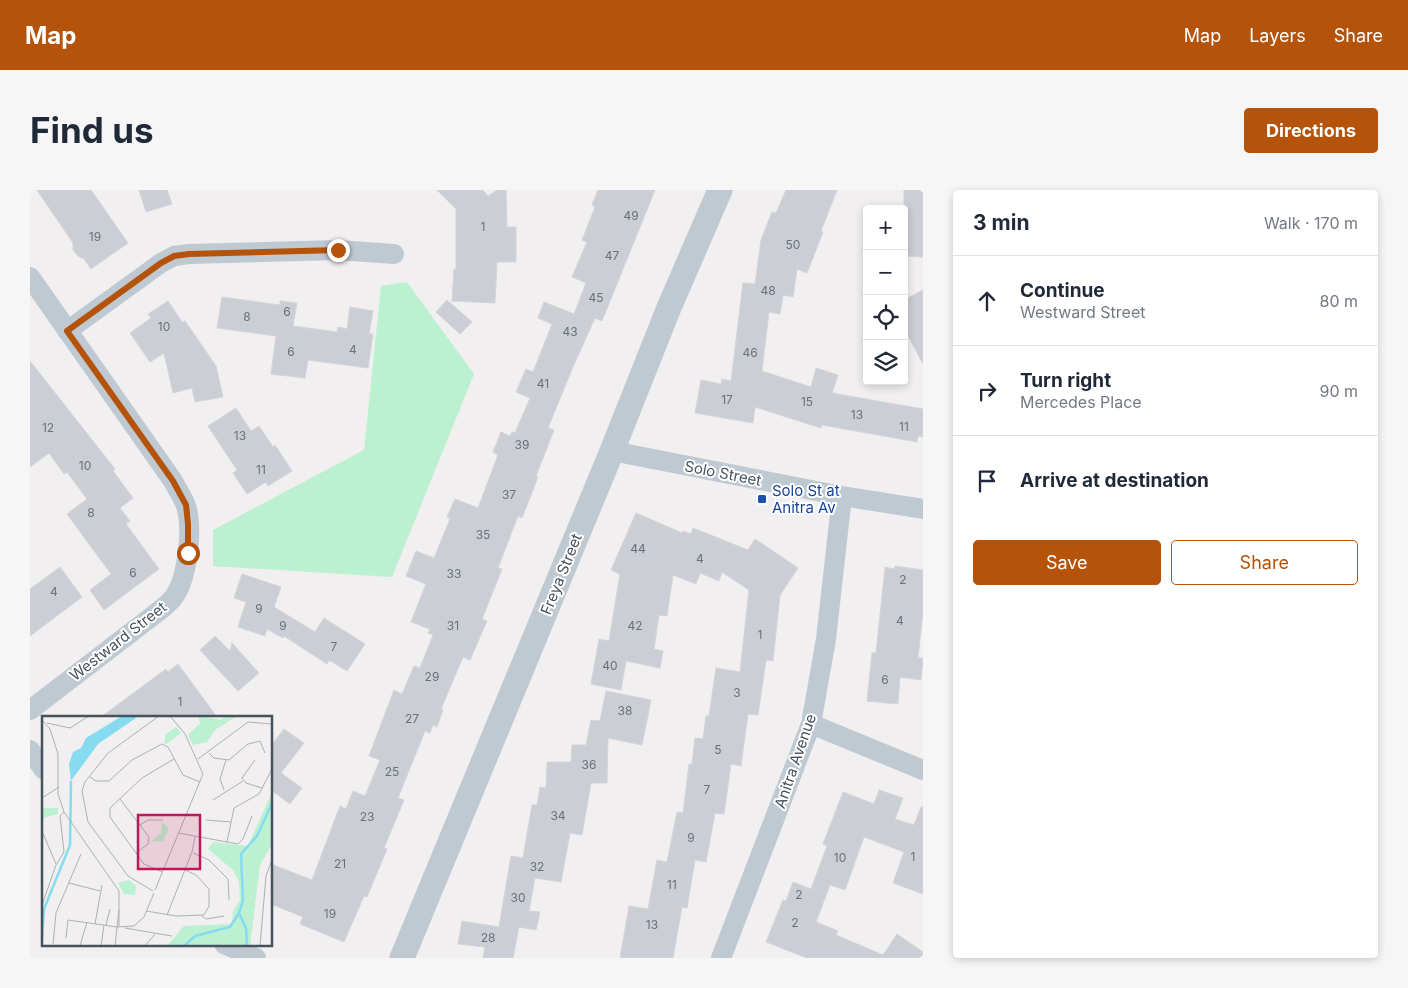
<!DOCTYPE html>
<meta charset="utf-8">
<style>
body{margin:0;font-family:Inter,sans-serif;background:#f6f6f7;color:#1f2937}
.controls{position:absolute;right:15px;top:15px;display:grid;overflow:hidden;border-radius:5px;box-shadow:0 2px 8px #0003}
.controls button{width:45px;height:45px;display:grid;place-items:center;padding:0;border:0;border-bottom:1px solid #e0e1e3;background:#fff;color:#1f2937;font:25px sans-serif}
.stop{position:absolute;width:15px;height:15px;margin:-11px;border:4px solid #b45309;border-radius:50%;background:#fff}
.stop.end{background:#b45309;border-color:#fff;box-shadow:0 1px 5px #0008}
.list{margin:0;padding:0;list-style:none}
h2{display:flex;justify-content:space-between;align-items:center;height:65px;margin:0;padding:0 20px;font-size:21px}
h2 small{font-size:16px;font-weight:400;color:#747a83}
.list li{display:grid;grid-template-columns:32px 1fr auto;gap:15px;align-items:center;box-sizing:border-box;height:90px;padding:0 20px;border-top:1px solid #e0e1e3}
.list b{display:block;font-size:19px;white-space:nowrap}
.list p{margin:0;font-size:16px;white-space:nowrap;color:#747a83}
.list em{font-size:16px;font-style:normal;color:#747a83}
.actions{display:flex;gap:10px;padding:15px 20px}
.actions a{flex:1;padding:11px 0;border:1px solid #b45309;border-radius:5px;text-align:center;font-size:18px;color:#b45309}
.actions .main{background:#b45309;color:#fff}
.icon{flex:none;width:28px;height:28px;fill:none;stroke:currentColor;stroke-width:2;stroke-linecap:round;stroke-linejoin:round}
.map{position:relative;flex:none;width:893px;height:768px;overflow:hidden;border-radius:5px}
header{display:flex;align-items:center;gap:30px;box-sizing:border-box;height:70px;padding:0 25px;background:#b45309;color:#fff}
header strong{font-size:24px}
nav{display:flex;gap:28px;margin-inline-start:auto;font-size:18px}
.intro{display:flex;align-items:center;justify-content:space-between;box-sizing:border-box;height:120px;padding:0 30px}
h1{margin:0;font-size:35px}
.button{padding:12px 22px;border-radius:5px;background:#b45309;color:#fff;font-size:18px;font-weight:700}
main{display:flex;gap:30px;padding:0 30px}
aside{flex:1;background:#fff;border-radius:5px;box-shadow:0 2px 8px #0003}
.map>svg:first-child{display:block}
.green{fill:#bbf1d0}
.building{fill:#cbced4;stroke:#d2d5db}
.lines{fill:none;stroke-linecap:round;stroke-linejoin:round}
.minor{stroke:#bfc9d2;stroke-width:20}
.tertiary{stroke:#bfc9d2;stroke-width:25}
.route{stroke:#b45309;stroke-width:6}
.transit-dot{fill:#1a4fb4;stroke:#fff;stroke-width:2}
.labels{text-anchor:middle;dominant-baseline:central;stroke-width:4;stroke-linejoin:round;paint-order:stroke}
.number-label{font-size:12px;fill:#67717b}
.street-label{font-size:15px;fill:#46525d;stroke:#fff}
.transit-label{font-size:15px;fill:#164399;stroke:#fff;text-anchor:start}
.inset-river{fill:none;stroke:#86dbf0;stroke-width:2.5}
.inset-road{fill:none;stroke:#adb0b5;stroke-width:1}
.view{fill:#c2185b;fill-opacity:0.15;stroke:#c2185b;stroke-width:2.5}
.inset-edge{fill:none;stroke:#46525d;stroke-width:2.5}
</style>
<header>
<strong>Map</strong>
<nav><a>Map</a><a>Layers</a><a>Share</a></nav>
</header>
<div class="intro"><h1>Find us</h1><a class="button">Directions</a></div>
<main>
<div class="map">
<svg width="893" height="768" viewBox="0 0 893 768">
<rect width="100%" height="100%" fill="#f1efef"/>
<path class="green" d="M377,92l67,92 -82,203 -179,-11v-36l151,-80 17,-164z"/>
<path class="building" d="M7,0h54l37,53 -37,26 -7,-10 -6,-3 -5,-6v-7z
M109,0h28l5,14 -26,8z
M407,0h46l5,6 9,-6h9l1,37h9v35h-19l-2,41 -43,-2 2,-32 2,1v-61z
M568,0h57l-53,131 -7,-3 -23,51 -24,59 6,2 -18,46 2,1 -16,41 -4,-2 -20,52 4,1 -20,50 5,2 -17,39 -7,-3 -22,52 2,1 -6,17 -4,-2 -3,8 -5,-2 -27,67 6,2 -20,48 3,1 -20,48 -3,-1 -20,46 -44,-18 3,-7 -32,-13v-40l41,16 28,-74 6,3 7,-18 12,5 15,-36 -11,-4 25,-66 8,4 12,-28 6,2 13,-33 -5,-2 2,-4 -19,-7 15,-38 -20,-8 10,-25 18,7 16,-39 -3,-2 8,-18 23,9 20,-53 -5,-3 8,-20 9,4 2,-4 3,1 15,-35 -14,-6 10,-23 7,3 19,-48 -14,-6 6,-16 30,12 12,-31 -14,-6 15,-35 -5,-2 13,-33 -3,-2z
M756,0h51l-16,41 2,1 -16,41 -10,-4 -4,28 -10,-2 -3,19 -11,-2 -7,59 49,16 5,-19 22,7 -6,18 91,16v28l-5,-1 -1,6 -95,-17 -1,3 -66,-21 -2,16 -58,-10 6,-33 20,4 1,-5 9,2 12,-98 12,1 6,-44 11,-28 4,1z
M874,0h19v67l-19,-1z
M893,100v74l-19,-36v-28z
M192,107l58,8v-4l17,2 -4,23 44,6 1,-5 9,2 3,-22 23,4 -4,23h4l-5,34 -60,-8 -3,18 -34,-4 5,-38 -59,-8z
M417,110l25,22 -12,12 -24,-22z
M138,111l14,21 3,-1 31,45 7,31 -28,5 -3,-14 -19,5 -9,-40 -14,9 -20,-29 21,-15 -3,-4z
M0,171l85,108 -2,2 20,27 -13,10 10,13 -4,3 33,45 -55,41 -14,-20 21,-16 -44,-60 20,-15 -20,-27 -3,2 -15,-21 -19,14z
M206,218l15,23 8,-5 14,21 2,-2 17,26 -24,15 -2,-4 -19,12 -14,-21 4,-3 -29,-44z
M606,323l46,20 1,-2 8,3 2,-6 55,22 7,-11 43,29 -18,27 -7,66 -7,-1 -8,55 -10,-1 -7,52 -10,-2 -7,50 -9,-1 -9,49 -11,-2 -8,48 -5,-1 -9,51h-53l9,-52 19,3 9,-49 10,2 10,-50 6,1 6,-49h3l3,-26 8,1 3,-23h3l7,-48 24,4 9,-82 -27,-18 -3,9 -19,-8 -4,11 -23,-9 -6,41 -8,-1 -5,34 9,2 -3,17 -34,-7 -5,29 -30,-6 8,-45 10,2 11,-67 -9,-4z
M865,376l28,4v41l-5,47h5l-2,22 -21,-3 -2,27 -31,-3 5,-48h4l9,-86 9,2z
M30,377l22,30 -52,39v-47z
M212,384l39,13 -7,20 41,25 9,-14 41,26 -18,27 -18,-11 -2,4 -43,-28 -1,2 -16,-9 -2,7 -27,-9 8,-25 -12,-4z
M185,446l15,15 2,-8 27,30 -21,18 -38,-41z
M148,474l39,53h-116l65,-48 2,3z
M576,501l45,9 -9,45 -34,-7 -1,45h-16l-9,52 -12,-2 -9,49 -26,-4 -6,33 11,1 -4,18 -17,-3 -6,31h-30l2,-11 -27,-3 4,-23 37,6 12,-71 12,2 9,-53h5l3,-18 6,1 1,-26h24l1,-17h14l5,-25 9,1z
M254,539l20,14 -23,30 21,15 -12,16 -19,-14v-44z
M849,600l24,8 -8,21 19,6 7,-18h2v87l-30,-11 11,-31 -40,-15 -19,53 -15,-5 -14,37 22,9 -2,4 47,20 14,-21 26,18v6h-116l-41,-16 17,-42 3,1 7,-19 18,7 16,-43 -4,-2 20,-52 31,12z"/>
<g class="lines">
<path class="minor" d="M0,87l143,204c4,8 10,16 13,25 7,22 2,73 -13,92 -4,5 -9,9 -14,13l-129,99
M37,141l94,-68 13,-7 15,-2 149,-4 56,4
M582,261l230,45 81,13
M781,534l112,46
M0,560l14,20
M194,754l32,14
M691,768l90,-234 15,-85 16,-143"/>
<path class="tertiary" d="M372,768l210,-507 56,-141 52,-120"/>
</g>
<g class="lines">
<path class="route" d="M158,363v-29l-2,-19 -13,-24 -106,-150 94,-68 13,-7 15,-2 149,-4"/>
</g>
<rect class="transit-dot" x="727" y="304" width="10" height="10" rx="2.5"/>
<g class="labels">
<g class="number-label">
<text x="601" y="25">49</text>
<text x="453" y="36">1</text>
<text x="65" y="46">19</text>
<text x="763" y="54">50</text>
<text x="582" y="65">47</text>
<text x="738" y="100">48</text>
<text x="566" y="107">45</text>
<text x="257" y="121">6</text>
<text x="217" y="126">8</text>
<text x="134" y="136">10</text>
<text x="540" y="141">43</text>
<text x="323" y="159">4</text>
<text x="261" y="161">6</text>
<text x="720" y="162">46</text>
<text x="513" y="193">41</text>
<text x="697" y="209">17</text>
<text x="777" y="211">15</text>
<text x="827" y="224">13</text>
<text x="874" y="236">11</text>
<text x="18" y="237">12</text>
<text x="210" y="245">13</text>
<text x="492" y="254">39</text>
<text x="55" y="275">10</text>
<text x="231" y="279">11</text>
<text x="479" y="304">37</text>
<text x="61" y="322">8</text>
<text x="453" y="344">35</text>
<text x="608" y="358">44</text>
<text x="670" y="368">4</text>
<text x="103" y="382">6</text>
<text x="424" y="383">33</text>
<text x="873" y="389">2</text>
<text x="24" y="401">4</text>
<text x="229" y="418">9</text>
<text x="870" y="430">4</text>
<text x="253" y="435">9</text>
<text x="423" y="435">31</text>
<text x="605" y="435">42</text>
<text x="730" y="444">1</text>
<text x="304" y="456">7</text>
<text x="580" y="475">40</text>
<text x="402" y="486">29</text>
<text x="855" y="489">6</text>
<text x="707" y="502">3</text>
<text x="150" y="511">1</text>
<text x="595" y="520">38</text>
<text x="382" y="528">27</text>
<text x="688" y="559">5</text>
<text x="559" y="574">36</text>
<text x="362" y="581">25</text>
<text x="677" y="599">7</text>
<text x="528" y="625">34</text>
<text x="337" y="626">23</text>
<text x="661" y="647">9</text>
<text x="883" y="666">1</text>
<text x="810" y="667">10</text>
<text x="310" y="673">21</text>
<text x="507" y="676">32</text>
<text x="642" y="694">11</text>
<text x="769" y="704">2</text>
<text x="488" y="707">30</text>
<text x="300" y="723">19</text>
<text x="765" y="732">2</text>
<text x="622" y="734">13</text>
<text x="458" y="747">28</text>
</g>
<g class="street-label">
<text transform="translate(693 283) rotate(11)">Solo Street</text>
<text transform="translate(531 384) rotate(-68)">Freya Street</text>
<text transform="translate(88 451) rotate(-38)">Westward Street</text>
<text transform="translate(765 571) rotate(-71)">Anitra Avenue</text>
</g>
<g class="transit-label">
<text x="742" y="300">Solo St at<tspan x="742" dy="17">Anitra Av</tspan></text>
</g>
</g>
<g transform="translate(12 526)">
<rect width="230" height="230" fill="#f1efef"/>
<path d="M156,0l24,4 2,-4h13l-22,14 -8,12 -14,3 -5,-10 12,-12zM134,11l5,6 -14,11 -3,-1 2,-9zM230,76v52l-12,21 -10,81h-83l17,-20 48,-2 1,-13 7,-11 -1,-18 -6,-12 -25,-21 5,-7 35,4zM0,92h16v6l-16,4zM120,106l7,6 -6,14 -12,-1 10,-8zM87,164l7,6 -1,9 -11,-1 -6,-11z" fill="#bbf1d0"/>
<path d="M80,0h17l-41,28 -27,37 -2,-17 4,-12 8,-4 5,-10z" fill="#86dbf0"/>
<path class="inset-river" d="M197,197l7,15 1,17M0,223l2,-30 26,-64 1,-64M142,230l11,-10 35,-9 9,-14 4,-12 -2,-47 16,-18 15,-33"/>
<path class="inset-road" d="M1,5l7,8 8,25v40l6,18 55,79v36M5,7l23,5 19,-12M167,37l5,5 15,2 19,-16 12,-3 5,12M156,43l50,-37 24,2M213,44l-13,18 4,5 16,5M48,61l6,4h13l23,-21 30,-16 6,3 15,28 17,7M182,74l-4,-11 6,-19M0,82l17,-11M78,83l29,38 -1,7 -12,9M171,84l30,-19M164,104l25,2M98,109l8,-5h15M0,115l14,33M136,117l60,11 5,-5 9,-23M185,126l7,-34 25,-14 13,-25M151,137l16,7 19,19 1,21M120,156l-18,-8 -34,-47v-9l32,-30 32,-19M27,167l31,8M113,174l48,-116 -18,-40 -15,-18M111,175l-25,-15 -40,-54 -6,-31 3,-9 23,-29 51,-37M0,189l14,-40 8,-13 -4,-36 4,-4M104,195l30,5 28,-1 5,-9v-17l-13,-14 -11,-5M125,199l25,-63 3,-15M160,200l4,3 18,-3M53,208l7,-39M64,209l4,-16M75,211l2,-17M83,212l47,8M24,222l2,-18 49,7 17,-1 10,-9 10,-24M11,228l3,-31 25,-59M38,230l7,-24M59,230l3,-21M73,230l2,-19M103,230l10,-12M218,230l6,-70 6,-16"/>
<path class="view" d="M96,99h62v54h-62z"/>
<rect width="230" height="230" class="inset-edge"/>
</g>
</svg>
<div class="controls">
<button>+</button>
<button>−</button>
<button><svg class="icon" aria-label="locate" viewBox="0 0 24 24"><circle cx="12" cy="12" r="6"/><path d="M12 2v4M12 18v4M2 12h4M18 12h4"/></svg></button>
<button><svg class="icon" aria-label="layers" viewBox="0 0 24 24"><path d="M12 4l9 5-9 5-9-5zM3 14l9 5 9-5"/></svg></button>
</div>
<div class="stop" style="left:158px;top:363px"></div>
<div class="stop end" style="left:308px;top:60px"></div>
</div>
<aside>
<h2>3 min<small>Walk · 170 m</small></h2>
<ul class="list">
<li><svg class="icon" aria-label="ahead" viewBox="0 0 24 24"><path d="M12 20V5M6 11l6-6 6 6"/></svg><div><b>Continue</b><p>Westward Street</p></div><em>80 m</em></li>
<li><svg class="icon" aria-label="right" viewBox="0 0 24 24"><path d="M7 20v-9h11M14 6l5 5-5 5"/></svg><div><b>Turn right</b><p>Mercedes Place</p></div><em>90 m</em></li>
<li><svg class="icon" aria-label="arrive" viewBox="0 0 24 24"><path d="M6 21V4h12l-3 4 3 4H6"/></svg><div><b>Arrive at destination</b></div></li>
</ul>
<div class="actions"><a class="main">Save</a><a>Share</a></div>
</aside>
</main>
